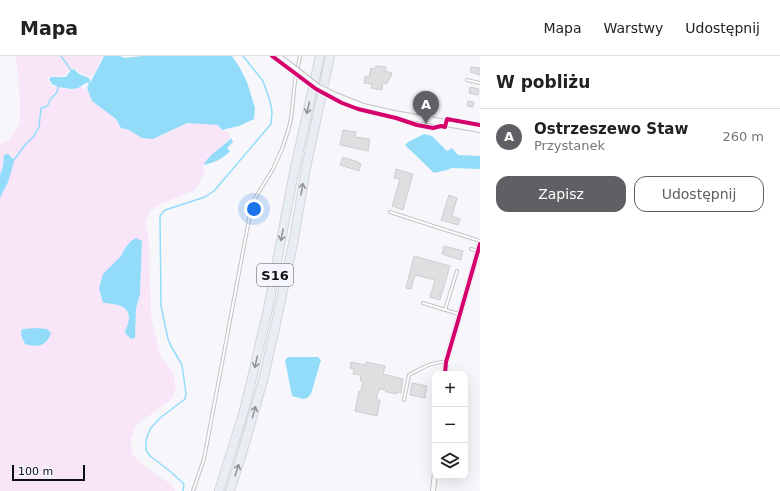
<!DOCTYPE html>
<html lang="pl">
<meta charset="utf-8">
<style>
body{margin:0;font-family:"DejaVu Sans",sans-serif;background:#f2f2f2;color:#222}
.controls{position:absolute;right:12px;bottom:12px;display:grid;overflow:hidden;border-radius:8px;box-shadow:0 4px 16px #0002}
.controls button{width:36px;height:36px;display:grid;place-items:center;padding:0;border:0;border-bottom:1px solid #e0e0e0;background:#fff;color:#222;font:20px sans-serif}
.scale{position:absolute;left:12px;bottom:10px;width:73px;box-sizing:border-box;padding-left:4px;border:2px solid #0d0e11;border-top:0;font-size:11px;line-height:14px;white-space:nowrap;color:#0d0e11;-webkit-text-stroke:3px #f5f6fd;paint-order:stroke}
.you{position:absolute;left:254px;top:153px;width:14px;height:14px;margin:-10px;border:3px solid #fff;border-radius:50%;background:#1a73e8;box-shadow:0 0 0 6px #1a73e833}
.badge{display:grid;place-items:center;width:26px;height:26px;border-radius:50%;background:#5f6063;color:#fff;font-size:13px;font-weight:700}
.pin{position:absolute;translate:-50% -33px;filter:drop-shadow(0 1px 2px #0008)}
.pin::after{content:'';position:absolute;top:21px;width:14px;height:12px;background:inherit;clip-path:polygon(0 0,100% 0,50% 100%)}
.list{margin:0;padding:0;list-style:none}
h2{display:flex;justify-content:space-between;align-items:center;height:52px;margin:0;padding:0 16px;font-size:17px}
h2 small{font-size:13px;font-weight:400;color:#767676}
.list li{display:grid;grid-template-columns:26px 1fr auto;gap:12px;align-items:center;box-sizing:border-box;height:56px;padding:0 16px;border-top:1px solid #e0e0e0}
.list b{display:block;font-size:15px;white-space:nowrap}
.list p{margin:0;font-size:13px;white-space:nowrap;color:#767676}
.list em{font-size:13px;font-style:normal;color:#767676}
.actions{display:flex;gap:8px;padding:12px 16px}
.actions a{flex:1;padding:9px 0;border:1px solid #5f6063;border-radius:12px;text-align:center;font-size:14px;color:#5f6063}
.actions .main{background:#5f6063;color:#fff}
.icon{flex:none;width:22px;height:22px;fill:none;stroke:currentColor;stroke-width:2;stroke-linecap:round;stroke-linejoin:round}
.map{position:relative;flex:none;width:480px;height:435px;overflow:hidden}
header{display:flex;align-items:center;gap:24px;box-sizing:border-box;height:56px;padding:0 20px;background:#fff;border-bottom:1px solid #e0e0e0}
header strong{font-size:19px}
nav{display:flex;gap:22px;margin-inline-start:auto;font-size:14px}
main{display:flex}
aside{flex:1;background:#fff}
.map>svg:first-child{display:block}
.green{fill:#f8e5f7;fill-rule:evenodd}
.water{fill:#92dcfa}
.lines{fill:none;stroke-linecap:round;stroke-linejoin:round}
.stream{stroke:#92dcfa;stroke-width:1.5}
.building{fill:#dfdee1;stroke:#ceced1}
.lane-casing{stroke:#c3c3c6;stroke-width:4}
.street-casing{stroke:#c3c3c6;stroke-width:6}
.secondary-casing{stroke:#c3c3c6;stroke-width:8}
.highway-casing{stroke:#d5d5d7;stroke-width:10}
.lane{stroke:#fefefe;stroke-width:2}
.street{stroke:#fefefe;stroke-width:4}
.secondary{stroke:#f8f9fb;stroke-width:6}
.highway{stroke:#e9eef4;stroke-width:8}
.secondary-bridge-casing{stroke:#c3c3c6;stroke-width:8;stroke-linecap:butt}
.secondary-bridge{stroke:#f8f9fb;stroke-width:6}
.cycleway-casing{stroke:#f5f6fd;stroke-width:6}
.cycleway{stroke:#d6006c;stroke-width:4}
.oneway{stroke:#919499}
.labels{text-anchor:middle;dominant-baseline:central;stroke-width:3;stroke-linejoin:round;paint-order:stroke}
.shield{fill:#f5f6fd;stroke:#535458;stroke-width:1}
.shield-label{font-size:13px;font-weight:bold;fill:#0d0e11}
</style>
<header>
<strong>Mapa</strong>
<nav><a>Mapa</a><a>Warstwy</a><a>Udostępnij</a></nav>
</header>
<main>
<div class="map">
<svg width="480" height="435" viewBox="0 0 480 435">
<rect width="100%" height="100%" fill="#f7f7fb"/>
<path class="green" d="M16,0h87l-10,19 -4,2 -10,-5 -5,-4h-2l-8,8 -15,1 -2,1 5,8 13,3 15,-2 7,2 5,12 24,18 5,9 8,2 13,8 12,1 33,-16 31,2 4,5 7,3 1,4 -27,29 2,6 -10,18 -32,13 -13,8 -4,11 3,21 2,73 9,39 13,17 3,17 -5,11 -35,25 -5,13 1,16 12,12 28,19 3,6h-175v-293l8,-16 -5,-16 -3,9v-30l10,-6 10,-16v-26zM131,185h11l-2,53 -4,15 -1,29 -10,-5c1,-4 4,-12 4,-16 -1,-13 -16,-13 -26,-14l-4,-15 4,-14 19,-18 3,-8zM47,273l-8,17 -10,-1z"/>
<path class="water" d="M104,0h16l4,2 19,-2h89l8,12 7,14 8,26 -1,11 -15,7 -17,4 -4,-5 -31,-2 -34,16 -11,-1 -13,-8 -8,-2 -5,-9 -24,-18 -5,-13 2,-5h-3l-8,5 -6,1 -14,-2 -6,-3 -3,-5 2,-2h15l5,-7 3,-1 5,5 10,4 1,2v3l9,-17z
M424,78l8,2 15,15 5,-3 6,7 22,1v13l-28,-1 -5,2 -13,3 -29,-28 3,-3z
M231,82l2,4 -6,6 3,3c-6,7 -16,12 -26,14 3,-9 20,-19 27,-27z
M8,98l6,6v2l-6,20 -8,16v-23l3,-9 1,-11z
M136,182l6,3 -2,53 -4,15 -1,29 -4,1 -6,-6c1,-4 4,-11 4,-16 -1,-13 -16,-13 -26,-14l-4,-15 4,-14 18,-18 4,-8 6,-7z
M35,272l12,1 4,4c-4,13 -14,15 -26,11l-4,-9 1,-6z
M288,301h30l3,3 -10,34 -4,4 -4,1 -11,-3 -7,-36z"/>
<g class="lines">
<path class="stream" d="M61,0l10,14
M14,104l11,-15 9,-9 5,-9 2,-19 4,-1 3,-2 2,-5 7,-8 1,-5
M183,435l1,-7 -13,-12 -21,-16 -4,-6v-10l4,-11 10,-11 25,-19 1,-5 -4,-29 -11,-19 -3,-7 -7,-33 -1,-90 5,-6 40,-13 9,-6 57,-67 1,-12 -2,-11 -7,-20 -20,-25"/>
</g>
<path class="building" d="M376,10l10,1 -1,4 7,2 -1,4h-1l-3,7 -4,-1 -1,7 -11,-2 1,-4 -8,-1 1,-7 4,1 2,-9 4,1z
M471,11l9,1v7l-10,-3z
M470,31l9,2 -1,6 -9,-2z
M421,35l9,1 -1,5h-2l-1,1 -6,-1z
M468,45l6,1 -1,5 -6,-1z
M343,74l13,2 -1,5 15,2 -2,12 -28,-6z
M343,101l15,5v1l3,1 -2,7 -19,-6z
M396,113l17,5 -10,36 -11,-4 8,-27 -6,-1z
M449,139l8,3 -5,18 8,3 -2,6 -17,-5z
M444,190l19,5 -2,9 -19,-6z
M414,200l36,10 -10,34 -10,-3 5,-17 -20,-5 -4,14 -5,-1z
M351,306l14,3 1,-3 19,4 -2,8 20,5 -2,14 -4,-1v2l-11,-2v-2l-7,-1 -3,11h4l-3,16 -22,-5 4,-20h2l2,-10h-3l1,-6 -8,-1 1,-5 -4,-1z
M412,327l15,3 -2,12 -15,-3z"/>
<g class="lines">
<defs>
<path id="lane" d="M467,24l13,3
M390,156l90,29
M471,193l7,2
M423,247l36,11
M445,254l12,-39
M404,344l5,-25c12,-6 23,-14 37,-13
M193,435l11,-32 46,-245 4,-14 19,-31 9,-20 6,-18 3,-12 4,-38 5,-25"/>
<path id="street" d="M445,318l1,-12 14,-48 20,-70
M433,435l2,-18"/>
<path id="secondary" d="M277,0l16,12
M331,38l32,13 31,7 86,15"/>
<path id="highway" d="M219,435l24,-77 9,-36 16,-69 27,-142 25,-111
M230,435l13,-41 20,-69 12,-53 19,-89 12,-71 24,-112"/>
</defs>
<use href="#lane" class="lane-casing"/>
<use href="#street" class="street-casing"/>
<use href="#secondary" class="secondary-casing"/>
<use href="#highway" class="highway-casing"/>
<use href="#lane" class="lane"/>
<use href="#street" class="street"/>
<use href="#secondary" class="secondary"/>
<use href="#highway" class="highway"/>
<defs>
<path id="secondary-bridge" d="M293,12l24,19 14,7"/>
</defs>
<use href="#secondary-bridge" class="secondary-bridge-casing"/>
<use href="#secondary-bridge" class="secondary-bridge"/>
<defs>
<path id="cycleway" d="M272,0l44,33 26,14 16,6 38,9 21,7 16,3 8,-2 4,1 2,-8 33,6
M445,318l1,-12 14,-48 20,-70"/>
</defs>
<use href="#cycleway" class="cycleway-casing"/>
<use href="#cycleway" class="cycleway"/>
</g>
<defs><path id="oneway-shaft" d="M-6 0H5M1.5-3L5.5 0L1.5 3" fill="none" stroke-width="1.6" stroke-linecap="round" stroke-linejoin="round"/></defs>
<g class="oneway">
<use href="#oneway-shaft" transform="translate(308 52) rotate(103)"/>
<use href="#oneway-shaft" transform="translate(302 133) rotate(-80)"/>
<use href="#oneway-shaft" transform="translate(282 179) rotate(101)"/>
<use href="#oneway-shaft" transform="translate(256 306) rotate(103)"/>
<use href="#oneway-shaft" transform="translate(254 356) rotate(-74)"/>
<use href="#oneway-shaft" transform="translate(237 414) rotate(-72)"/>
</g>
<g class="labels">
<rect class="shield" x="257" y="208" width="36" height="22" rx="3"/>
<g class="shield-label">
<text x="275" y="219">S16</text>
</g>
</g>
</svg>
<div class="controls">
<button>+</button>
<button>−</button>
<button><svg class="icon" aria-label="layers" viewBox="0 0 24 24"><path d="M12 4l9 5-9 5-9-5zM3 14l9 5 9-5"/></svg></button>
</div>
<div class="scale">100 m</div>
<div class="you"></div>
<div class="pin badge" style="left:426px;top:68px">A</div>
</div>
<aside>
<h2>W pobliżu<small></small></h2>
<ul class="list">
<li><span class="badge">A</span><div><b>Ostrzeszewo Staw</b><p>Przystanek</p></div><em>260 m</em></li>
</ul>
<div class="actions"><a class="main">Zapisz</a><a>Udostępnij</a></div>
</aside>
</main>
